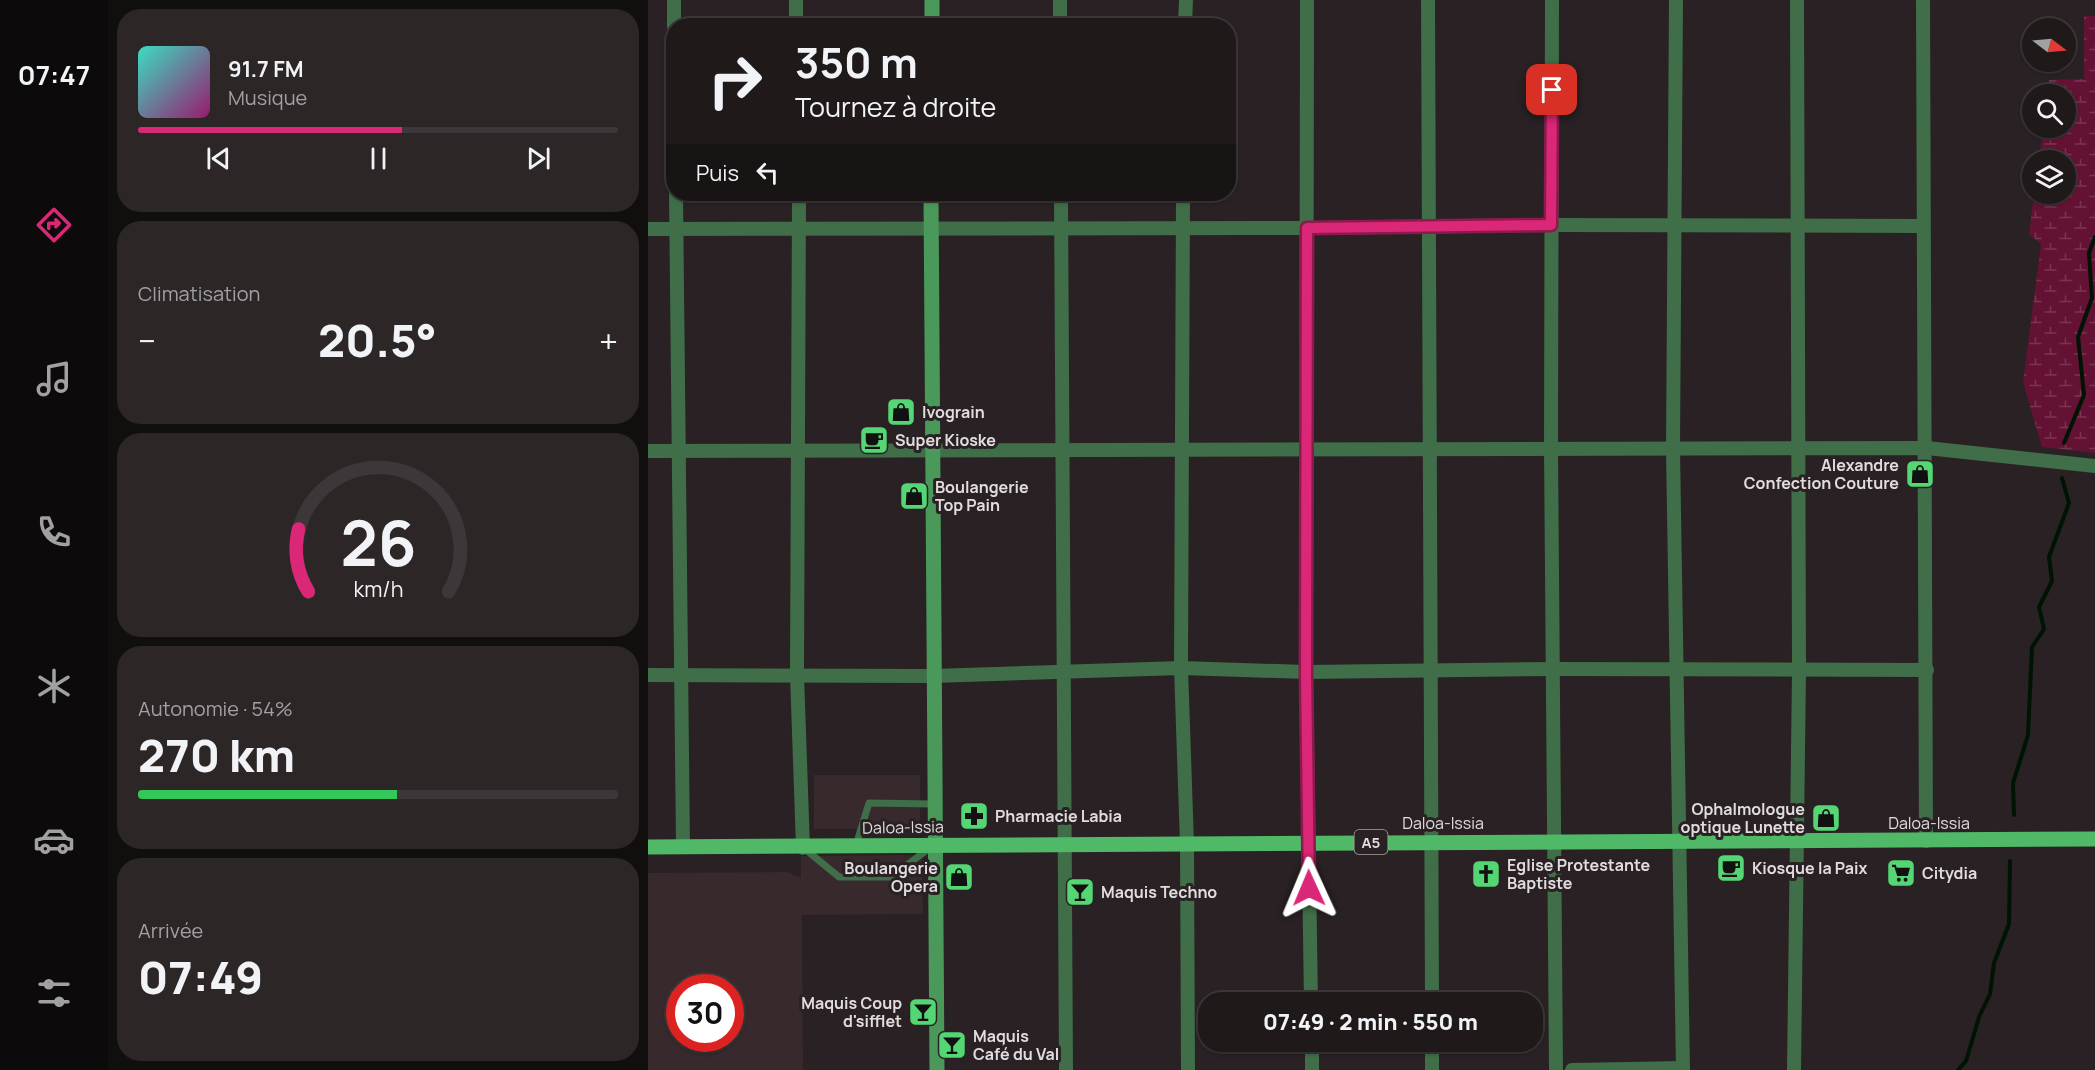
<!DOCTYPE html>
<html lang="fr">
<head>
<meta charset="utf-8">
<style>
	:root { --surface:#1f191a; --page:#2c2627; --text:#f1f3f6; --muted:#a1a0a2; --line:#3c3839; --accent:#db2777 }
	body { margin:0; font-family:Manrope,sans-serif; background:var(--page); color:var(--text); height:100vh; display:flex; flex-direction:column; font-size:22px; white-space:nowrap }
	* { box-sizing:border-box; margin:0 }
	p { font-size:20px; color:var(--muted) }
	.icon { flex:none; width:33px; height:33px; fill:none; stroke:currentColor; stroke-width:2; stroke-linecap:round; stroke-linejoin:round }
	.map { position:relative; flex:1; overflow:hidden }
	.details { display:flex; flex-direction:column; gap:9px; padding:9px; background:#110e0e; width:540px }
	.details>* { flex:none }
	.banner { position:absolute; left:18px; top:18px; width:570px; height:183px; border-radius:24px; box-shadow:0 2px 4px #0004,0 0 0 2px var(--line); background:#1f191a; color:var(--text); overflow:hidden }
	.needle { width:39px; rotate:106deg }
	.tools { position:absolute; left:1374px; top:18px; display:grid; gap:12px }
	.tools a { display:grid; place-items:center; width:54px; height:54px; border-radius:50%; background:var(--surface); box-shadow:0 2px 4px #0004,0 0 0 2px var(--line); font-size:30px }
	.speed { position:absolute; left:18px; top:974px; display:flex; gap:12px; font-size:30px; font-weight:700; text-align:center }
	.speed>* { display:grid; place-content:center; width:78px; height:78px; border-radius:50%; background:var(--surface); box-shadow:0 2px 4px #0004,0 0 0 2px var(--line); line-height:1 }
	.speed .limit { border:9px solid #d22; background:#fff; color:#111 }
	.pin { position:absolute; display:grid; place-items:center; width:51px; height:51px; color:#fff; margin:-26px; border-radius:12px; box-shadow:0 3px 9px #0006 }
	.me { position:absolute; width:66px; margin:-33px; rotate:359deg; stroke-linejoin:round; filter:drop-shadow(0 0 4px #0008) }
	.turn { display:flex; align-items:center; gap:21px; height:126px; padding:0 30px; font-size:27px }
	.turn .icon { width:78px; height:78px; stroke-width:2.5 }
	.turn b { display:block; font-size:42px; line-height:51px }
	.then { display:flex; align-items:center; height:57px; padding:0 30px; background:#0003; gap:12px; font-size:22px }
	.big { font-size:45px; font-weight:800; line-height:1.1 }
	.details .card { flex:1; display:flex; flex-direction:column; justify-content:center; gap:9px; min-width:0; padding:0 21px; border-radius:24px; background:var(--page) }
	.details .dial { align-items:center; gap:0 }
	.dial svg { height:156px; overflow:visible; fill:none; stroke:var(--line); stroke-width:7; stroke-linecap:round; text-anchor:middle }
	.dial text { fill:var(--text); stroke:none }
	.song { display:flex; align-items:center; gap:18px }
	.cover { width:72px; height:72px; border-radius:9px; background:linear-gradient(135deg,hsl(170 70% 55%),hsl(320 70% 35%)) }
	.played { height:6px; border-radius:3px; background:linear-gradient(90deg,var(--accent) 55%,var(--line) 55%) }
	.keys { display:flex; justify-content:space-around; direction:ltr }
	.heat { display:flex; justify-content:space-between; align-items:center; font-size:33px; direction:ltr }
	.charge { height:9px; border-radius:4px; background:linear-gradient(90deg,#34c759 54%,var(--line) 0) }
	.trip { position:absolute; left:550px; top:992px; width:345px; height:60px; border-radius:24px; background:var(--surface); box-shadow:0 2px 4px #0004,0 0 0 2px var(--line); font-weight:800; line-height:60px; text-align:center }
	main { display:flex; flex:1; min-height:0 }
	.menu { display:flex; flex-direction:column; width:108px; justify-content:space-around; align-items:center; background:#0c0a0a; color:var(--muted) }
	.menu .icon { width:42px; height:42px }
	.menu .selected { color:var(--accent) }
	.menu b { font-size:27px; color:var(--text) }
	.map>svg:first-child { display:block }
</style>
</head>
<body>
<main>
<nav class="menu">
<b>07:47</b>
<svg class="icon selected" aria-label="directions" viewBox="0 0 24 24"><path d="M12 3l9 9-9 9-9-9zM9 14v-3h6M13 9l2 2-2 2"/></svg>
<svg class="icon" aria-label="music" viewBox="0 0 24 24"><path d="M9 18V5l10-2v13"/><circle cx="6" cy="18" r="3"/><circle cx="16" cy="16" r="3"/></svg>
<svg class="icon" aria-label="phone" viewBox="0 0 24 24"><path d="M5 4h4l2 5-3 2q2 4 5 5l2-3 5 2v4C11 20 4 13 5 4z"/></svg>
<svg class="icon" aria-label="climate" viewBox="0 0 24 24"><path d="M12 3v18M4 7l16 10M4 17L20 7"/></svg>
<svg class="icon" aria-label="car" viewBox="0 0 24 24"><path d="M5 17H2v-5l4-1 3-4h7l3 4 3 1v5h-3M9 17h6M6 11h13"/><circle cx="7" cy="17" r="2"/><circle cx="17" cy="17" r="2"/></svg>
<svg class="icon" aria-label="filters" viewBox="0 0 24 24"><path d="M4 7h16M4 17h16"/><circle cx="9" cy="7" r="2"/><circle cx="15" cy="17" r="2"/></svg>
</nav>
<section class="details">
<div class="card">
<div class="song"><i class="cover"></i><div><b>91.7 FM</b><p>Musique</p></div></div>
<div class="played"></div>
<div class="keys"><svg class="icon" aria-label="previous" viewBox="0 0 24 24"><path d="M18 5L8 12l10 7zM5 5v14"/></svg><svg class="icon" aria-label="pause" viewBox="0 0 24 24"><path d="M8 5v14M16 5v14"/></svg><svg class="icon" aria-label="next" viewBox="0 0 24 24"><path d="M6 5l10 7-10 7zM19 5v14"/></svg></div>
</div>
<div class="card"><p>Climatisation</p>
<div class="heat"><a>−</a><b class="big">20.5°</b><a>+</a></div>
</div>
<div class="card dial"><svg viewBox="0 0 100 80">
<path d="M14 69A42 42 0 1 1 86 69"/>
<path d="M14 69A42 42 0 0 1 9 37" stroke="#db2777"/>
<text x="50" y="56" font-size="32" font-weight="700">26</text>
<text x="50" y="72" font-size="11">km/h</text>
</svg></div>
<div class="card"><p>Autonomie · 54%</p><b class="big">270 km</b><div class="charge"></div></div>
<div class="card"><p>Arrivée</p><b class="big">07:49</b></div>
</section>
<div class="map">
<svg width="1447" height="1070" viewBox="0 0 1447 1070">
	<defs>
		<pattern id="wetland-marsh" width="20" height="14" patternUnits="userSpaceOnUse" patternTransform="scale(1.5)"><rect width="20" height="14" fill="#641233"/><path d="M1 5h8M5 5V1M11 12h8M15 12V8" fill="none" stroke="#7a3450"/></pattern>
	</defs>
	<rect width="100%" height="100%" fill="#292123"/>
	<g fill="#37292c" fill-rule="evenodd">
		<rect x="166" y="775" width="106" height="54"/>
		<path d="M274,855L275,914L154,915L155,1070H0V873L139,872L153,878V856ZM32,987H82V1038H32Z"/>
	</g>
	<polygon fill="url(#wetland-marsh)" points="1436,16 1447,16 1447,453 1394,447 1375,382 1393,244 1381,234 1386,194 1418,194 1418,160 1391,160 1395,128 1418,128 1418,94 1400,94 1401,80 1436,79"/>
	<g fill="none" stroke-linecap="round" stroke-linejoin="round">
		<g stroke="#001404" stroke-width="4">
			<polyline points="1416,443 1436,395 1430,337 1444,298 1441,253 1447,237"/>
			<polyline points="1366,815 1365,783 1380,735 1384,647 1396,629 1391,607 1404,581 1401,557 1421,503 1414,478"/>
			<polyline points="1310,1070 1318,1061 1331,1017 1342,994 1346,963 1361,924 1362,861"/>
		</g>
		<g stroke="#3f6e48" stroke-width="7">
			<polyline points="208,845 221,803 286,804"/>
			<polyline points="157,849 191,877 243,877 283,847"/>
		</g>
		<g stroke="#3f6e48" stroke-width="14">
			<polyline points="26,0 26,26"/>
			<polyline points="148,0 148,26"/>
			<polyline points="412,0 412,26"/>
			<polyline points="659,0 658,672 663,1002"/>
			<polyline points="780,0 784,1002"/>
			<polyline points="904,0 903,448 908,1070"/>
			<polyline points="1028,0 1025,449 1035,1070"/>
			<polyline points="1275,0 1278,841"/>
			<polyline points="537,26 538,0"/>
			<polyline points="28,194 35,847"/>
			<polyline points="151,194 149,675 155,848"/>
			<polyline points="413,194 418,1070"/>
			<polyline points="535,194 533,668 539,844 540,1070"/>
			<polyline points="0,229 659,228 903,225 1274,226"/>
			<polyline points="0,451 1279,448 1447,466"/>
			<polyline points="0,675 285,676 533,668 658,672 907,669 1279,670"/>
			<polyline points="664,1041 664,1070"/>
			<polyline points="784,1070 784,1041"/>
			<polyline points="924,1070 1035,1068"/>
			<polyline points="1146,1070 1151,672 1149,0"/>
		</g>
		<g stroke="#4a995a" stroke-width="15">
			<polyline points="284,26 284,0"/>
			<polyline points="283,194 289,1070"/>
		</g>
		<polyline stroke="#50b968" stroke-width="15" points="0,847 1447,839"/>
	</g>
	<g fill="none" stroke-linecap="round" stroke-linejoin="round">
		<g stroke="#8e194d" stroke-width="15">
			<polyline id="route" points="661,888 658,672 659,228 903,225 904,90"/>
		</g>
		<use href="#route" stroke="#db2777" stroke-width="10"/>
	</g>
	<defs>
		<g id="shop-square" transform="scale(1.5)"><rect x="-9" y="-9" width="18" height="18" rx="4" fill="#53d673" stroke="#292123"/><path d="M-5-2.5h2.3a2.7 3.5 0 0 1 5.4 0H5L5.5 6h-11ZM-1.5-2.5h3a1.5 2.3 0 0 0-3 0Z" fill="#111"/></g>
		<g id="cafe-square" transform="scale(1.5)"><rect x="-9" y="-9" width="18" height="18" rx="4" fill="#53d673" stroke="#292123"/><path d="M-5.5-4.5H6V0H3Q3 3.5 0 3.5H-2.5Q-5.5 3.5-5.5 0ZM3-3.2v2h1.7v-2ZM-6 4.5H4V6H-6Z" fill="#111"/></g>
		<g id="pharmacy-square" transform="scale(1.5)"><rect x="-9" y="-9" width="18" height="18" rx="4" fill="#53d673" stroke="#292123"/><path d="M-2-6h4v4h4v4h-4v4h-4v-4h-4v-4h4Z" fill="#111"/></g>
		<g id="supermarket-square" transform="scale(1.5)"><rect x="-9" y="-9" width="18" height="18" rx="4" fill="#53d673" stroke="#292123"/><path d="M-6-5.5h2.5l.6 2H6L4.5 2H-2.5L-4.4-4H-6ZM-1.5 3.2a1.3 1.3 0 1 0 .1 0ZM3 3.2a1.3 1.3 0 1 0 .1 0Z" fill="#111"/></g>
		<g id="church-square" transform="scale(1.5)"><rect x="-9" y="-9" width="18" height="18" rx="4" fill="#53d673" stroke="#292123"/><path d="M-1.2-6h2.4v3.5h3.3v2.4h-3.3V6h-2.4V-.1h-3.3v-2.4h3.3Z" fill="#111"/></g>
		<g id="bar-square" transform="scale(1.5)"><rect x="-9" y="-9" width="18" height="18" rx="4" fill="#53d673" stroke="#292123"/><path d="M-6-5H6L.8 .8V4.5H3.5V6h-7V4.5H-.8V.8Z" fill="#111"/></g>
	</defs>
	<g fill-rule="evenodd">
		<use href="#shop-square" x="253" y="412"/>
		<use href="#cafe-square" x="226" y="440"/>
		<use href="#shop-square" x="1272" y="474"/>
		<use href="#shop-square" x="266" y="496"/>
		<use href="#pharmacy-square" x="326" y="816"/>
		<use href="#shop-square" x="1178" y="818"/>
		<use href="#cafe-square" x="1083" y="868"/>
		<use href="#supermarket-square" x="1253" y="873"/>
		<use href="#church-square" x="838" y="874"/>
		<use href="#shop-square" x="311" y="877"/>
		<use href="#bar-square" x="432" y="892"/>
		<use href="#bar-square" x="275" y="1012"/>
		<use href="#bar-square" x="304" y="1045"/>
	</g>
	<g text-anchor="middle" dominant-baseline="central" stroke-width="6" stroke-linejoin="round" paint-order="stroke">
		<rect fill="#292123" stroke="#aaa4a5" stroke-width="1.5" x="706.5" y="830" width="33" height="24" rx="4.5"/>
		<g font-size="15" font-weight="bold" fill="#e1dcdd">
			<text x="723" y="842">A5</text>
		</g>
		<g font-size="16" font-weight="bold" fill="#e1dcdd" stroke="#292123" text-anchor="start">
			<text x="274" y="412">Ivograin</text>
			<text x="247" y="440">Super Kioske</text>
			<text x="1251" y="465" text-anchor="end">Alexandre<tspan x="1251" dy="18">Confection Couture</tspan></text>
			<text x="287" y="487">Boulangerie<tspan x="287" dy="18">Top Pain</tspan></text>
			<text x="1157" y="809" text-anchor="end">Ophalmologue<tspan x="1157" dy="18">optique Lunette</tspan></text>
			<text x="347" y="816">Pharmacie Labia</text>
			<text x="859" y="865">Eglise Protestante<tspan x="859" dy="18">Baptiste</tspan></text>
			<text x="290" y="868" text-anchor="end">Boulangerie<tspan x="290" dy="18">Opera</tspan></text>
			<text x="1104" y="868">Kiosque la Paix</text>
			<text x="1274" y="873">Citydia</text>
			<text x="453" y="892">Maquis Techno</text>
			<text x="254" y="1003" text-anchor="end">Maquis Coup<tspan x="254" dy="18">d'sifflet</tspan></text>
			<text x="325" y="1036">Maquis<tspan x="325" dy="18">Café du Val</tspan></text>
		</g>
		<g font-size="16" fill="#e1dcdd" stroke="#292123">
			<text x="795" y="823">Daloa-Issia</text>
			<text x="1281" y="823">Daloa-Issia</text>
			<text transform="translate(255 827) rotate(-1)">Daloa-Issia</text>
		</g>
	</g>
</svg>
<div class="tools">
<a><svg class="needle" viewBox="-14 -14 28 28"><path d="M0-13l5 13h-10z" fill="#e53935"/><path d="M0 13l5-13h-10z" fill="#a1a0a2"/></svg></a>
<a><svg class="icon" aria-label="search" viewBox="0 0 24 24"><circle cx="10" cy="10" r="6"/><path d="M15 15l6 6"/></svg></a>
<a><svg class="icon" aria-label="layers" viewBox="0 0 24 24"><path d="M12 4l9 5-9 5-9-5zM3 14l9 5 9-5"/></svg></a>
</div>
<div class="speed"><div class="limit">30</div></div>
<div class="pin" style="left:904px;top:90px;background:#d93025"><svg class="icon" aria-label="arrive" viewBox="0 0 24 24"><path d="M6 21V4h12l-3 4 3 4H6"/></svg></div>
<svg class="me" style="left:661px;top:888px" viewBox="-20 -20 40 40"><path d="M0-17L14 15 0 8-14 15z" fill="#db2777" stroke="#fff" stroke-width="4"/></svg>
<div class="trip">07:49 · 2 min · 550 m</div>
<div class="banner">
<div class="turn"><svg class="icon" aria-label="right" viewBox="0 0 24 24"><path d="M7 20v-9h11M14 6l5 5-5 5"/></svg><div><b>350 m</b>Tournez à droite</div></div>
<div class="then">Puis<svg class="icon" aria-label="left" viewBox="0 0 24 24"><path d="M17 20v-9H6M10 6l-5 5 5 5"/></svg></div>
</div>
</div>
</main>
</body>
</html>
